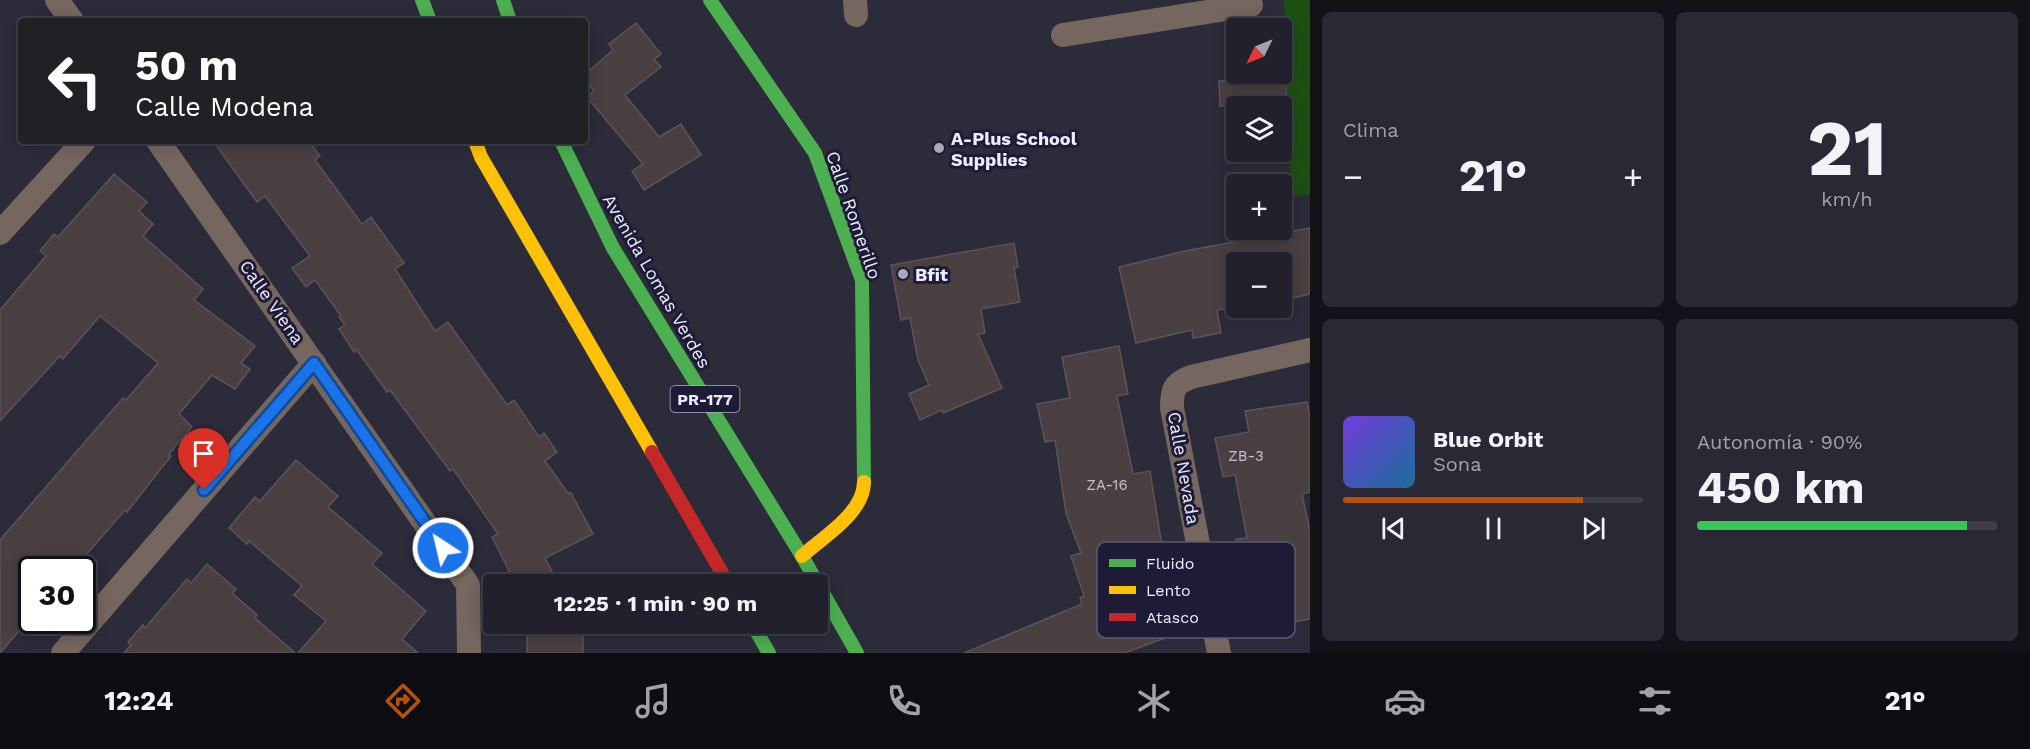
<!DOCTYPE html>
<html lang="es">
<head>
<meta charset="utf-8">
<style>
	:root { --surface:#21202c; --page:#292834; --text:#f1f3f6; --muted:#a2a3a9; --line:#3e3e48; --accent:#b45309 }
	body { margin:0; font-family:"Work Sans",sans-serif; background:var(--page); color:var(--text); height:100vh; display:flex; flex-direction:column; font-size:22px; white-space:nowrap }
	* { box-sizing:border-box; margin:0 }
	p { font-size:20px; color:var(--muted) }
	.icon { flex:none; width:33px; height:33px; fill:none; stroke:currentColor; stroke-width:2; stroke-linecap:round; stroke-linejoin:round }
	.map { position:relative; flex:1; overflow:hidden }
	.panel { display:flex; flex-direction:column; gap:12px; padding:12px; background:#121218; width:720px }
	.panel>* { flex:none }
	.top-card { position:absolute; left:18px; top:18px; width:570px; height:126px; border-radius:6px; box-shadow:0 3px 15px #0003,0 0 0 2px var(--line); background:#202124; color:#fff; overflow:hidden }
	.needle { width:39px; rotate:227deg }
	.fabs { position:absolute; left:1226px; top:18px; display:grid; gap:12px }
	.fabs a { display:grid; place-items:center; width:66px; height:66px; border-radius:6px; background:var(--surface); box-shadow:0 3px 15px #0003,0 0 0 2px var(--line); font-size:30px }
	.speed { position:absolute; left:18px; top:556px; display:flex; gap:12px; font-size:30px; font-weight:700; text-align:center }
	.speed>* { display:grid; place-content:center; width:78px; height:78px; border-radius:50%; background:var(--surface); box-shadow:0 3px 15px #0003,0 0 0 2px var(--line); line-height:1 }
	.speed .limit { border:3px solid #111; border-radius:9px; background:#fff; color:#111 }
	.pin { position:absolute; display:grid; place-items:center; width:51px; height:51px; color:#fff; margin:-62px -26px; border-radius:50% 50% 50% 0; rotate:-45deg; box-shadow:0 0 6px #0007 }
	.pin .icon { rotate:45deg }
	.me { position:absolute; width:66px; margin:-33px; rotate:325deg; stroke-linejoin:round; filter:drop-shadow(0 0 4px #0008) }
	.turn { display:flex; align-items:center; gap:21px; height:126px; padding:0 18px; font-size:27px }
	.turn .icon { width:78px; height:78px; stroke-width:2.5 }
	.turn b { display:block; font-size:42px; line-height:51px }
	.big { font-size:45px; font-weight:700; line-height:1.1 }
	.panel .tile { flex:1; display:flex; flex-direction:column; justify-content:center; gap:9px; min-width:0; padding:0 21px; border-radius:9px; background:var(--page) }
	.panel .dial { align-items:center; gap:0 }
	.dial b { font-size:78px; line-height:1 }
	.song { display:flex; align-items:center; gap:18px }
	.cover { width:72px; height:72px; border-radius:9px; background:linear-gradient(135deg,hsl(260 70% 55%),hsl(200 70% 35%)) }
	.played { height:6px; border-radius:3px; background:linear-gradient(90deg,var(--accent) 80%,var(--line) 80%) }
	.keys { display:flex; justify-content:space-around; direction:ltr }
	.heat { display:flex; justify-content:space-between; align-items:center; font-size:33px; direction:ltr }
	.charge { height:9px; border-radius:4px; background:linear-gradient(90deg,#34c759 90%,var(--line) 0) }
	.panel .tiles { flex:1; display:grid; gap:12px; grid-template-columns:repeat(2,1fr) }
	.trip { position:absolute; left:483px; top:574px; width:345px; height:60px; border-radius:6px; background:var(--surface); box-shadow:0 3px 15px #0003,0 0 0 2px var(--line); font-weight:700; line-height:60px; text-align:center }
	.tabs { display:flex; height:96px; justify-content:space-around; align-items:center; background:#0d0d12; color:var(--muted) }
	.tabs .icon { width:42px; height:42px }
	.tabs .current { color:var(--accent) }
	.tabs b { font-size:27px; color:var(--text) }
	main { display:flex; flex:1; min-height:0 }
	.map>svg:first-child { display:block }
</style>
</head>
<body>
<main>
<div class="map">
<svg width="1310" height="653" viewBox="0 0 1310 653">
	<rect width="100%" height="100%" fill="#2c2b3a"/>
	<polygon fill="#1d4f13" points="1284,0 1310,0 1310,194 1291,197"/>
	<g fill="#4a3f41" stroke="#5b5458" stroke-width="1.5">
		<polygon points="636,23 661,54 654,59 661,67 625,95 659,137 681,124 701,155 644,190 632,171 643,164 587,97 594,91 585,80 585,74 613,50 609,44"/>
		<polygon points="1286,78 1287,106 1220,106 1219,81"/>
		<polygon points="213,141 309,141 320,156 315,160 362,224 371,217 404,263 395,269 435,331 448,322 507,405 514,400 539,437 544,433 557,452 545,461 568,493 571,493 593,534 545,558 552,571 524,585 516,585 492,537 498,534 453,469 450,471 390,390 387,392 356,349 354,352 339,329 345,325 339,317 341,316 315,280 306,287 292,268 310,256 265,196 257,202"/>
		<polygon points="114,174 147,202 139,211 153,224 143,236 203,289 194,300 255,346 241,363 250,369 235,389 212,375 179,414 192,427 169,454 171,456 127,512 125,510 73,570 32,570 32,616 0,653 0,540 123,398 126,400 158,363 100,316 63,359 60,356 0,421 0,310 46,256 40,251 54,234 58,237"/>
		<polygon points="1310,228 1310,294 1281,301 1281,262 1236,262 1236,307 1217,310 1221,333 1193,338 1192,330 1136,343 1119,267 1185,251"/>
		<polygon points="1014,243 1018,267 1014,268 1020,302 981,309 985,333 978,334 1002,388 943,413 942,410 920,420 909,394 929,385 918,360 910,318 901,320 891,265"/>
		<polygon points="1119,346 1128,394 1117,396 1133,474 1150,471 1162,546 1152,548 1171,596 1151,604 1165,638 1124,653 964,653 1082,604 1080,598 1084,596 1071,556 1081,553 1066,513 1055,440 1045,442 1037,404 1070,398 1062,357"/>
		<polygon points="1307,402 1310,418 1310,492 1302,494 1310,532 1310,619 1246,630 1237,581 1243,580 1236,539 1247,538 1235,475 1223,477 1215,438 1249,432 1245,411"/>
		<polygon points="296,460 338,496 328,507 382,553 372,564 426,611 402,639 418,653 298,653 326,621 294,595 302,586 249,541 247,544 229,528 255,497 260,501"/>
		<polygon points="207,564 236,589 232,593 257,615 255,618 295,653 124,653 131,645 128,642 143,625 145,628 187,579 191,583"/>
		<rect x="527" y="624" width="56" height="29"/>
	</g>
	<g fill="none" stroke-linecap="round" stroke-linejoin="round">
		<g stroke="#75665f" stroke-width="24">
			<polyline points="57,0 72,21"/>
			<polyline points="855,0 856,15"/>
			<polyline points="1063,35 1251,5"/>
			<polyline points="158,141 468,585 469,653"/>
			<polyline points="0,233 84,141"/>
			<polyline points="63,653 314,363"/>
			<path d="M1219,653L1172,408C1172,390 1173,384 1191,377L1310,350"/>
		</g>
		<g stroke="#4caf50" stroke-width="14">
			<polyline points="422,0 430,21"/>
			<polyline points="503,0 510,21"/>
			<polyline points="710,0 815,153 862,280 864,482"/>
			<polyline points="561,141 613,248 802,556 857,653"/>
			<polyline points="752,624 769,653"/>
		</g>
		<g stroke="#ffc107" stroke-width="14">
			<polyline points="475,141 481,157 652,452"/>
			<path d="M802,556C823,537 864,513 864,482"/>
		</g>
		<polyline stroke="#c62828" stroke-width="14" points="652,452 729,585"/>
	</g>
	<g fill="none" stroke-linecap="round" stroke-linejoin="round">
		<g stroke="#114b97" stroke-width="15">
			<polyline id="route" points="204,490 314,363 443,548"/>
		</g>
		<use href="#route" stroke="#1a73e8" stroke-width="10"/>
	</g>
	<g fill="#a9a8ba" stroke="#1d1b36" stroke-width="2">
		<circle cx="939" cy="148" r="6"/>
		<circle cx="903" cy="274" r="6"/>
	</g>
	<g text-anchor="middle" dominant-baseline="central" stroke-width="6" stroke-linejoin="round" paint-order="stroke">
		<g font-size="15" fill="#c4c1d0">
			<text x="1246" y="456">ZB-3</text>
			<text x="1107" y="485">ZA-16</text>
		</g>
		<rect fill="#1d1b36" stroke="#aeadc3" stroke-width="1.5" x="670.5" y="386" width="69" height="26" rx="4.5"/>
		<g font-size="16" font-weight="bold" fill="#ececff">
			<text x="705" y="399">PR-177</text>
		</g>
		<g font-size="18" font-weight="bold" fill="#ececff" stroke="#1d1b36" text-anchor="start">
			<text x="951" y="138">A-Plus School<tspan x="951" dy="21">Supplies</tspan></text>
			<text x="915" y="274">Bfit</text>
		</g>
		<g font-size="18" fill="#ececff" stroke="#1d1b36">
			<text transform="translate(854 215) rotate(71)">Calle Romerillo</text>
			<text transform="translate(657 281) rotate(60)">Avenida Lomas Verdes</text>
			<text transform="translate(272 302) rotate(55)">Calle Viena</text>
			<text transform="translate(1184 468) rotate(80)">Calle Nevada</text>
		</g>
	</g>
	<rect x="1097" y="542" width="198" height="96" rx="9" fill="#1d1b36" stroke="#5b5a72" stroke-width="1.5"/>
	<rect x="1109" y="559" width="27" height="8" fill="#4caf50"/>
	<rect x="1109" y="586" width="27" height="8" fill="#ffc107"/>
	<rect x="1109" y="613" width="27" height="8" fill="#c62828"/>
	<g font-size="16" fill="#ececff">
		<text x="1146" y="569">Fluido</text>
		<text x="1146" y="596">Lento</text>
		<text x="1146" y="623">Atasco</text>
	</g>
</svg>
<div class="fabs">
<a><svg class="needle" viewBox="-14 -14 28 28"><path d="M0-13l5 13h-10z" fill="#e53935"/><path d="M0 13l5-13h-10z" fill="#a2a3a9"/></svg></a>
<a><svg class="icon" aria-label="layers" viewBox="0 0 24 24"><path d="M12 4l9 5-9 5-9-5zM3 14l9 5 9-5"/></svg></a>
<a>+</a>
<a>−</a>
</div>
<div class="speed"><div class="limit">30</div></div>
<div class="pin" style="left:204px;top:490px;background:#d93025"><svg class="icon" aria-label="arrive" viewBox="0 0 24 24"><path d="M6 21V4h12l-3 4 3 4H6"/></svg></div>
<svg class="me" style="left:443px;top:548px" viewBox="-20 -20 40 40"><circle r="17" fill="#1a73e8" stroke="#fff" stroke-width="3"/><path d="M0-11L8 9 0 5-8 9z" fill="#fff"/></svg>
<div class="trip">12:25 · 1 min · 90 m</div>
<div class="top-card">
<div class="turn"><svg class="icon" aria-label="left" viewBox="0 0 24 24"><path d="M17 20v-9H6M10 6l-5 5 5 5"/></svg><div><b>50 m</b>Calle Modena</div></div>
</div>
</div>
<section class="panel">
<div class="tiles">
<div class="tile"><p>Clima</p>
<div class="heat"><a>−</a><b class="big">21°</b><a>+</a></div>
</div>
<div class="tile dial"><b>21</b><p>km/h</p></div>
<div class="tile">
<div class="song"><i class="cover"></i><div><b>Blue Orbit</b><p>Sona</p></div></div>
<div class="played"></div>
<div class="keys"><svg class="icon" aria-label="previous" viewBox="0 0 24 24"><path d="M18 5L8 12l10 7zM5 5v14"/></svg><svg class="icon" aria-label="pause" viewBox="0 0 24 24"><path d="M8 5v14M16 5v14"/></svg><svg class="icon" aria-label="next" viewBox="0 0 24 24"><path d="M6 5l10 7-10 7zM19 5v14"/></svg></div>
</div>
<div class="tile"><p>Autonomía · 90%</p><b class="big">450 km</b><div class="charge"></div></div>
</div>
</section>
</main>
<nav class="tabs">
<b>12:24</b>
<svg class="icon current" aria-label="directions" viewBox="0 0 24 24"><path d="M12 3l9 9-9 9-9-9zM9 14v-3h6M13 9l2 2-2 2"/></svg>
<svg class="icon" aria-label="music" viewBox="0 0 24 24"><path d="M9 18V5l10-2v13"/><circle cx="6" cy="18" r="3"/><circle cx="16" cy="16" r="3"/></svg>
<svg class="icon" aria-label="phone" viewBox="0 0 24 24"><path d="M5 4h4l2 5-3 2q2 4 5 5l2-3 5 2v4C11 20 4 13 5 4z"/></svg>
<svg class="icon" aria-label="climate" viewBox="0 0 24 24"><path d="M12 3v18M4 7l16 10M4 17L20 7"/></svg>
<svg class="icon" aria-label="car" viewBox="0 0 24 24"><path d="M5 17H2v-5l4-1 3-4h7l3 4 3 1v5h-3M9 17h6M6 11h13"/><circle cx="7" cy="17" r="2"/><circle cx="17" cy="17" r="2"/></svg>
<svg class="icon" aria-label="filters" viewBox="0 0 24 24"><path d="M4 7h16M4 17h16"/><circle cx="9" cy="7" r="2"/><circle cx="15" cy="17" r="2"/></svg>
<b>21°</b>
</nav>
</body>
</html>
